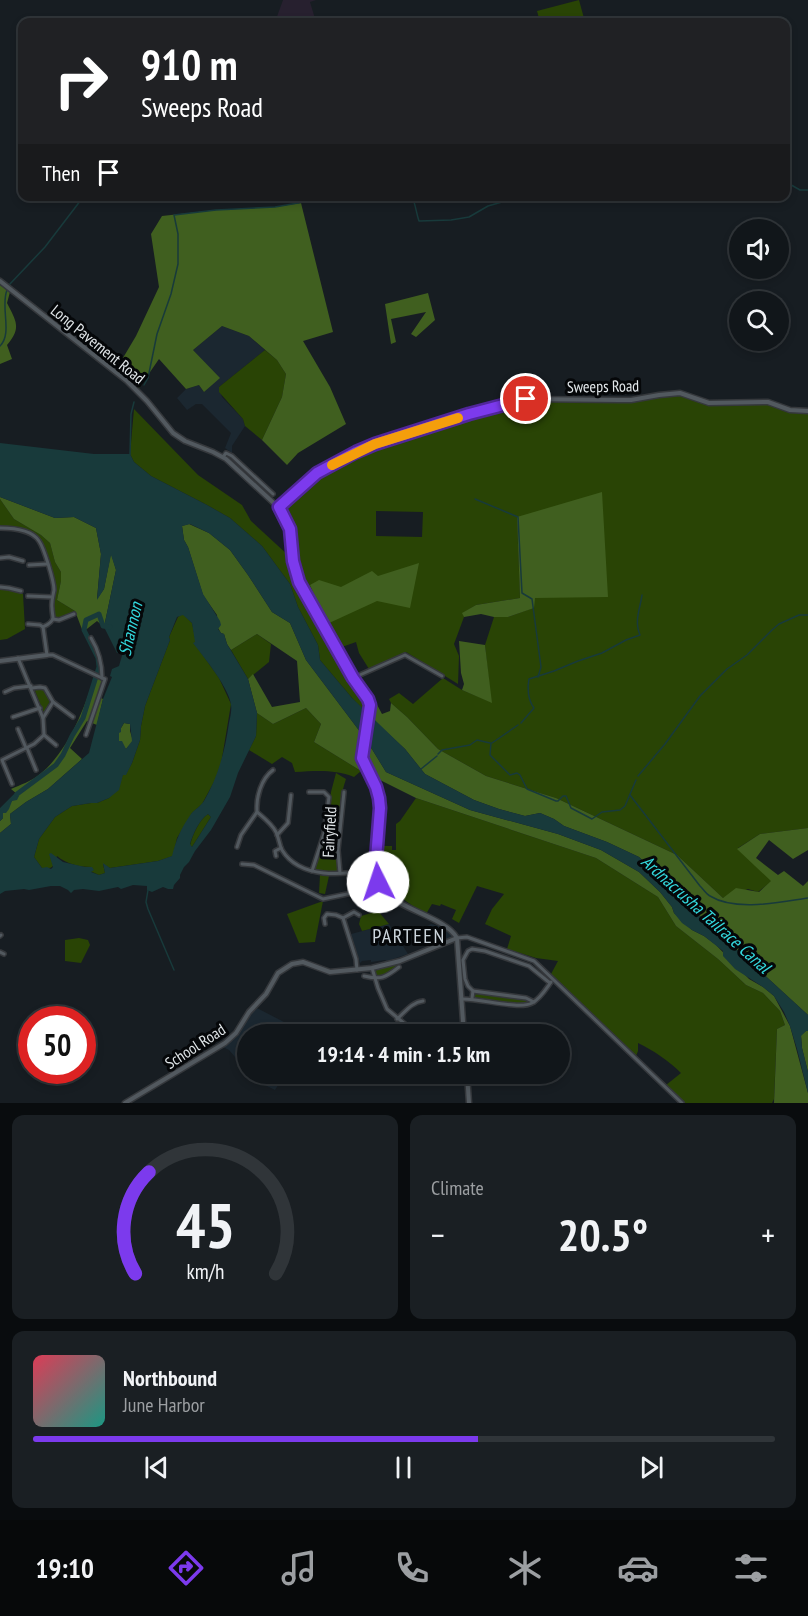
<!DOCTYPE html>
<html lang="en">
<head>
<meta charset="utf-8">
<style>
	:root { --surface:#11161a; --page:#1a1f23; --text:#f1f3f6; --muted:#9c9fa2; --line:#303539; --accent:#7c3aed }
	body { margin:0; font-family:"PT Sans Narrow",sans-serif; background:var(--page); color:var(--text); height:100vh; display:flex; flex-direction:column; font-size:22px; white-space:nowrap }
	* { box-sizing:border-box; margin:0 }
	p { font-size:20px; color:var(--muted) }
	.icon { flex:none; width:33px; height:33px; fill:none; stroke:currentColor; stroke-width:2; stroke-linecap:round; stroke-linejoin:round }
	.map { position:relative; height:1103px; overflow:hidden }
	.sheet { display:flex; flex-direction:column; gap:12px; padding:12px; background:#090c0e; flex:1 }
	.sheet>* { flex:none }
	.top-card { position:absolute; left:18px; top:18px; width:772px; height:183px; border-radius:12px; box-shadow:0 3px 9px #0003,0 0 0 2px var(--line); background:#202124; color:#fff; overflow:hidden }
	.buttons { position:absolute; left:729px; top:219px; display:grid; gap:12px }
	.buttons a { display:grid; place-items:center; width:60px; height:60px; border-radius:50%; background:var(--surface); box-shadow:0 3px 9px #0003,0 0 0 2px var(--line); font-size:30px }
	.speed { position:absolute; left:18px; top:1006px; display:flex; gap:12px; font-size:30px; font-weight:700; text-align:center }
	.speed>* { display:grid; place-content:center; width:78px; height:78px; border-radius:50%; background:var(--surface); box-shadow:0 3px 9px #0003,0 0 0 2px var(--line); line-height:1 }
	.speed .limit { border:9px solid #d22; background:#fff; color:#111 }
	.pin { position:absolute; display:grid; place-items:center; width:51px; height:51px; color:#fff; margin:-26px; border:3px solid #fff; border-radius:50%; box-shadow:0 2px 6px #0007 }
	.me { position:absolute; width:66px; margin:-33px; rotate:356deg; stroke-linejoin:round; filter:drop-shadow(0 0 4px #0008) }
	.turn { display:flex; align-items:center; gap:21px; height:126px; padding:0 24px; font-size:27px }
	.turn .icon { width:78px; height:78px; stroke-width:2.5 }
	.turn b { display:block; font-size:42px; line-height:51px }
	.then { display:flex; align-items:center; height:57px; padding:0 24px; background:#0003; gap:12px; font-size:22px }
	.big { font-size:45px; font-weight:700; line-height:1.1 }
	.sheet .card { flex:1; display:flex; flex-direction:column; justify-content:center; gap:9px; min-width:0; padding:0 21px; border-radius:12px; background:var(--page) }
	.sheet .dial { align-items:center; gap:0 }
	.dial svg { height:156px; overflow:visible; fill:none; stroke:var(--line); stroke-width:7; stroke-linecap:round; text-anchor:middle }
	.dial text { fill:var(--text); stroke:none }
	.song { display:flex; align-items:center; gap:18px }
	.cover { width:72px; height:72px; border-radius:9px; background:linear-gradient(135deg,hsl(350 70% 55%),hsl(170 70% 35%)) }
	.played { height:6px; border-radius:3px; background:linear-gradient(90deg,var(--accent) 60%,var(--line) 60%) }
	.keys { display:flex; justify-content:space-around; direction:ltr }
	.heat { display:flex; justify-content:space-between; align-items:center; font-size:33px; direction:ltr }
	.sheet .tiles { flex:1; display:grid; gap:12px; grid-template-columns:1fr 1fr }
	.card:last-child { grid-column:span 2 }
	.trip { position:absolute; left:237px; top:1024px; width:333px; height:60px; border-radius:30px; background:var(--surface); box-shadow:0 3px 9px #0003,0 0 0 2px var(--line); font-weight:700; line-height:60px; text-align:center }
	.tabs { display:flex; height:96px; justify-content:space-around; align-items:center; background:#07090a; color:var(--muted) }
	.tabs .icon { width:42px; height:42px }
	.tabs .on { color:var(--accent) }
	.tabs b { font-size:27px; color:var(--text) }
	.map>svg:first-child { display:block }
</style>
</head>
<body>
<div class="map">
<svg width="808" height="1103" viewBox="0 0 808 1103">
	<rect width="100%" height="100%" fill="#171d22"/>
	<g fill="#1b2730">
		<polygon points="222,326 249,336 265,350 219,387 222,397 243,419 245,426 232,446 232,453 225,448 231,433 202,404 196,404 187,410 177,398 186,389 199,385 204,392 219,378 193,350"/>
		<polygon points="389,924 408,954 387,961 385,960 371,962 371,960 362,961 360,963 351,934"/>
		<polygon points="431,924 443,927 455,936 453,939 438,945 425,927"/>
		<polygon points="255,1007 309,1035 248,1035 247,1071 229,1050 223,1047 237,1036"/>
		<polygon points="250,1074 285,1074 275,1090 255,1080"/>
	</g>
	<polygon fill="#27202f" points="283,0 316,0 310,2 316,22 275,22"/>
	<g fill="#294405" fill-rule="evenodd">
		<polygon points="579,0 585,22 540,22 537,11"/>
		<polygon points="265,350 277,360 286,374 282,397 262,440 245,426 243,419 219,392 219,387"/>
		<path d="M679,395L715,406L762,403L790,411L808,413V828L760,834L738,848L772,881L758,892L748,889L723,898L677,855L556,798L486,776L438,749L407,717L391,703L389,699L399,693L413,704L443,678L462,690L491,702L485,645L494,617H508L533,608L517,517L520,598L476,605L463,613L464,617L454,644L459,656L458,684L406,652L369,669L359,653L356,642L339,648L301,578L297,558L295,528L284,507L307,484L360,452L419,431L480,413L528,401H614ZM376,511L423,512L422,537L376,536Z"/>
		<polygon points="134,409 198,475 242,505 251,521 289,556 293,576 300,592 352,685 368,706 368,715 352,698 320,660 318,645 298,607 290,584 262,546 230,518 207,505 151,476 134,462 130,454"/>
		<path d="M0,499L14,519L41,535L50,543L55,562L61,572V581L57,600L75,611L61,617H55C51,606 55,595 55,584C54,577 44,543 40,539C33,530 11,526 0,527Z"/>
		<polygon points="0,588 11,590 23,594 25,629 7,639 0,640"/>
		<path d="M183,614L192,623L197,647L219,678L231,704L221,764L215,780L202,804L192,813L177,838L173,856L158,861L110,868L103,864L105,873L99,875L90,871L92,867C80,867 66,864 57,856C53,867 54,869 42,868L34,857L39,839L55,817L72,806L91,803H97L109,798L123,775L126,774L132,763L140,740L141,726L145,706L170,640L169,637L178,617Z"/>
		<polygon points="257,634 271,644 269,662 248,679 231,650"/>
		<polygon points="38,688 44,690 50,701 44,713 35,691"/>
		<path d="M306,708L321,724L314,742L361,771L354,777C334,769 316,771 295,772L292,763L282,757L272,764L249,750L256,736L257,713L273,724Z"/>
		<path d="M336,773L346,779C336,808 338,841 337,872L320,871L315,869V865L326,835L331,792Z"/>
		<path d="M416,798L596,858L658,897L676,926L718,959L746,985L763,993L780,1011L785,1025L777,1029L774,1099L772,1103H685L666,1085L681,1073C668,1060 654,1051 638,1043V1051L636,1056L551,974L558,961L536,958L507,949L511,936L485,924L492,909L504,894L477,886L459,923L452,919L456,910L441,904L440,906L432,904L426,914C397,897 380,883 379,846H392V850H396V824L400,821Z"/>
		<path d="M208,814L211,817L192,847L190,845C193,834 199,820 208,814Z"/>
		<polygon points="320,875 329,876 325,894 319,893"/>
		<polygon points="323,901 315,942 299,943 287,914"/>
		<polygon points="378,911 389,924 362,931 359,924 361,916"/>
		<polygon points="79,938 88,940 90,945 81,963 65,961 65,940"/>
		<path d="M402,962C396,968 387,977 376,975V971L377,969Z"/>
		<polygon points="476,994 525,1000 528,1001 524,1003 518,1004 474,997"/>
		<polygon points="503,1022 524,1024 523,1033 502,1030"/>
	</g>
	<g fill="#405f1f">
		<polygon points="301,203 333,332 303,341 330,387 346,424 298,453 287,465 262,440 282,397 286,374 277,360 249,336 222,326 193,350 220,378 204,392 199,385 186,389 159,359 139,388 117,368 136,336 159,287 151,234 162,216 216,210 275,207"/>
		<path d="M0,285L10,292L7,303C16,321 22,328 7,345L12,359L0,364Z"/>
		<polygon points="428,293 435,320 416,337 411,334 426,312 391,319 396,342 391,344 385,304"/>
		<polygon points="602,492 608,597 535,598 534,608 508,617 494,617 481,614 464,617 462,613 476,605 520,598 517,517"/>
		<polygon points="0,497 55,518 74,517 96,528 101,554 97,599 104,589 111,553 116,570 104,627 97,621 83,632 75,611 57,600 61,581 61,572 55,562 50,543 41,535 14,519 0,499"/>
		<polygon points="189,524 209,533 230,550 248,575 272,612 290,623 306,660 367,741 386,772 470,810 558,834 601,850 639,872 660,892 672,907 674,913 692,930 704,936 716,945 749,979 763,987 774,996 790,1026 808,1093 808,1103 774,1103 777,1029 785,1025 780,1011 763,993 746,985 718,959 676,926 658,897 596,858 416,798 374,777 366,768 361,771 314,742 321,724 306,708 273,724 257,713 248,679 253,674 272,707 300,702 297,661 257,634 231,650 227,644 224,634 221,633 218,628 217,615 203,595 188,547 184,540 182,526"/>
		<polygon points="419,563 410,608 377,601 327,624 310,585 319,580 341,587 372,571 378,576"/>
		<polygon points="459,641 485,645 492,703 462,690 464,684 461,673"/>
		<path d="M95,673L101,676L102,683L97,696L103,699L97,725L87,721L70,748L82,759L48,789L26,802L10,814L11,824L0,833V821L3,818V813L17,794L11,789C20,785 32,781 40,774C68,752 86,706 95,673Z"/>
		<polygon points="374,699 382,714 390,711 391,703 407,717 438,749 486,776 556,798 677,855 723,898 736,888 759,892 771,881 737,849 760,834 808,828 808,850 793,859 769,840 756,858 778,875 784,871 803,886 808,881 808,1015 688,905 639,857 607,842 564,826 554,819 540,813 525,816 499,809 474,800 425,774 405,749 370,717 373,706 371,700"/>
		<polygon points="124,723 130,724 130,731 133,741 126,749 118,741 119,732 121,732 121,728"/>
		<polygon points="806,1031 808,1031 808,1072 802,1048 801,1035"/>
	</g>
	<g fill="#183a3b" fill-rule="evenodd">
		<path d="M0,443L94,454H130L134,462L151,476L207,505L230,518L262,546L290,584L298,607L318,645L320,660L352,698L405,749L425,774L474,800L499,809L525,816L540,813L554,819L564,826L607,842L639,857L688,905L808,1015V1031H806L801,1036L802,1048L808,1072V1093L797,1049L790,1026L784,1012L774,996L763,987L735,969L723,956V951L704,936L692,930L682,923L674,913L672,907L660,892L639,872L601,850L558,834L470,810L386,772L367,741L306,660L290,623L272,612L248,575L230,550L209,533L190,524L182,526L184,540L188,547L203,594L220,621L221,625L218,629L221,633L224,634L227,644L248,679L257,713L256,736L238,773L230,797L211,830L195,851L189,862L184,867L180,875V878L174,885L173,889H168L163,887L152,892L147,890V886L133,885L121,889L118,887L99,891L83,889L74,890L71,893L68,890L60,886H51L29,890L24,889L5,891L0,894V833L11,824L10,814L26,802L48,789L89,753L103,699L112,677L110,676L112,669L119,666L123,652L117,653L104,627L116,570L111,555L104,589L97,600L101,554L96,528L74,517L55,518L0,497ZM183,615L192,623L195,642L193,643C203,656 230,689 231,705C232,711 230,718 229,723C225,751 218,777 204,801C200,807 195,809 191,814C181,828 176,840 172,856L158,861L110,868L103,863L105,873L99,875L91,872L94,870L92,867H85L63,862L51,853L49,854L53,867L51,869L47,867L42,868L34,857L39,839L55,817L72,806L91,803H97L109,798L119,790L123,775H126L132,763L140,740L141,726L145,706L170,640L169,637L177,617ZM124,723L130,724L132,741L126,749L122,741H119V733L121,732V728ZM208,814L211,817L192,847L190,844C193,834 199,820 208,814Z"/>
		<polygon points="15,793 19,796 17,800 12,801 9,809 6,813 3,813 3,818 0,821 0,808"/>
	</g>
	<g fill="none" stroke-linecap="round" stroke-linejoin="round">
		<g stroke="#183a3b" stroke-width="1.5">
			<polyline points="786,182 800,190 808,190"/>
			<path d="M392,196L398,199L412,197C416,205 416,213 419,221L451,220L469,217L488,206L502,202L504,196"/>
			<polyline points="9,285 45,247 84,196"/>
			<path d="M0,346C13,333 0,307 7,290"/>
			<polyline points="144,385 148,378 157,334 171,294 178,264 178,234 174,215 216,210 275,207 338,196"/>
			<polyline points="130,455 131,414 134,402"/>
			<polyline points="475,499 518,517 522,593 532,599 541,667 538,677"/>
			<path d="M521,723L534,708C528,700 527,688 529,679L554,671L578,661L602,653L626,640L640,635C634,621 640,609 642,595"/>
			<polyline points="491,743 490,755 510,775 517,773 520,775 527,789 556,801 558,801 563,796 566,796 571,808 592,819 602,812 620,810 625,806 636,780"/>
			<polyline points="492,743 518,725"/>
			<polyline points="438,754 442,750 470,745 477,740 490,743"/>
			<polyline points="421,769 437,756"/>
			<polyline points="638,776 665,744 700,696 727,669 747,655 772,630 779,624 799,615 808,615"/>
			<path d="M630,795L700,886C703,889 706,894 710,896C736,912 780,902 808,898"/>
			<polyline points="148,890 146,902 148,909 174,970"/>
		</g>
		<polyline stroke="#183a3b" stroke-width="5" points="17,794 56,765 63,755 72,736 83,718 99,667 98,658 84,630 86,620 99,614 103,626 110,627"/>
		<g stroke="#35383c" stroke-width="6">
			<g id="street">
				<polyline points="223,457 226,453 232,456 273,494"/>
				<path d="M0,528C12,528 32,530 39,541C44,548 54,581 54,590C53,596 51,602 52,608C52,612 53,615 53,618C52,623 47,625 43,627L47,655H53L102,678"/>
				<polyline points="0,558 9,557 23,561"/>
				<polyline points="29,565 47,564"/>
				<polyline points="0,587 9,588 21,591"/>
				<polyline points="28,596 52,597"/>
				<polyline points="53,619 59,620 74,614"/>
				<polyline points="28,624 40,625 43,627"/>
				<polyline points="353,678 405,655 442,676"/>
				<polyline points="32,688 40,687 45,688 53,702 43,718"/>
				<polyline points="5,692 14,688 31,686"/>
				<polyline points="53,702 73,717"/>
				<polyline points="13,717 40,708"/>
				<polyline points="18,729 26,748"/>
				<polyline points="44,735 56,745"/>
				<path d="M86,735L105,679L102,678C102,663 99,651 91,638"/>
				<polyline points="27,748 36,770"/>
				<path d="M273,770C261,779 256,797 257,812C264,818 272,824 276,832C279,838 279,844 282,850C301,881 346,874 376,870"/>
				<polyline points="12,784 2,760 34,744 44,735 43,718 18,658"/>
				<polyline points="309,792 324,792 329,797 324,834 312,871"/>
				<polyline points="277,835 288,823 291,795"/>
				<polyline points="237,847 241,835 257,812"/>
				<polyline points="276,856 275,851 281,848"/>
				<polyline points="242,864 254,865 323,899 381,887"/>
				<polyline points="340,873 338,850 344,792"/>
				<polyline points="343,918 354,912 359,915"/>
				<polyline points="325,924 324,918 327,914 336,915 343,918 356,959 357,970"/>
				<polyline points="0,936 1,935"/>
				<polyline points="457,938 467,937 534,961 682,1103"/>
				<polyline points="0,952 4,954"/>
				<polyline points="372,968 378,988 387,1009 418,1035"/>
				<path d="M364,976C381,980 385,978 399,967"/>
				<polyline points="473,991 526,998 534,1002"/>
				<polyline points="472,998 473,991 468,986 465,979 463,960 468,951 472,949 485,951 529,966 550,983"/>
				<path d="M461,999C479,998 519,1010 532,1003C540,999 546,989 551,982"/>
				<path d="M397,1019C405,1012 412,1002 423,1001"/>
			</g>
		</g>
		<g stroke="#35383c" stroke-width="7">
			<g id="secondary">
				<path d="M0,281L127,381L147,401L173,433L185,441L213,452L226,459L278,507L289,529L293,561L299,582L353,678L368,699L370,705C369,722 363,739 362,755C362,765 369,772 373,780C377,788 380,798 380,807C380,827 368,877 384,892C402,910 446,918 457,938L464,1035"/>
				<polyline points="278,507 317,473 356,452 375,444 469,414 526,399 619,400 631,400 659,395 680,393 709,403 768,402 790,410 808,411"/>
				<polyline points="0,661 47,655"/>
				<polyline points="467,1074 469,1103"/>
				<polyline points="125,1103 225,1043 236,1033 249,1012 266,994 278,973 292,964 303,962 330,972 372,968 400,961 457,938"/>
			</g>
		</g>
		<use href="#street" stroke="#52595f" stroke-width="3"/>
		<use href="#secondary" stroke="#52595f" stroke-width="4"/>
	</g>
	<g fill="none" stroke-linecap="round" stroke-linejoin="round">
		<g stroke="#51269a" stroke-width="15">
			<polyline id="route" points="378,882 376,859 380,808 379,798 376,787 362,758 370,705 368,699 353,678 299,582 293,561 290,529 279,507 317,473 356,452 375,444 469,414 526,399"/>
		</g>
		<use href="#route" stroke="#7c3aed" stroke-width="10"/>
		<polyline stroke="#f59e0b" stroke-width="10" points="332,465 375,444 458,418"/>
	</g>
	<g text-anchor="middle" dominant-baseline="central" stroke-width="6" stroke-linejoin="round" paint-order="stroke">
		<g font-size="16" fill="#e2e7ea" stroke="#050709">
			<text transform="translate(98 344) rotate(39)">Long Pavement Road</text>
			<text transform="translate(603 386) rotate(-1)">Sweeps Road</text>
			<text transform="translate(329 832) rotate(-87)">Fairyfield</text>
			<text transform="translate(195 1046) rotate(-33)">School Road</text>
		</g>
		<g font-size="18" font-style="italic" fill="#33d8dd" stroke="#050709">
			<text transform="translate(130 629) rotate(-77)">Shannon</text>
			<text transform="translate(706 914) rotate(42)">Ardnacrusha Tailrace Canal</text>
		</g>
		<g font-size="20" letter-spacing="1.5" fill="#ccd5dc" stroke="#050709">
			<text x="409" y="936">PARTEEN</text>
		</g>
	</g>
</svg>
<div class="buttons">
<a><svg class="icon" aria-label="sound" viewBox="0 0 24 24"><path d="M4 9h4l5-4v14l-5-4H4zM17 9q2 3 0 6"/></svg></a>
<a><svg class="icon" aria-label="search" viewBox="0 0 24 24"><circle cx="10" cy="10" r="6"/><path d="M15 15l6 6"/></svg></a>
</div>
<div class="speed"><div class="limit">50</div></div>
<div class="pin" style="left:526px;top:399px;background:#d93025"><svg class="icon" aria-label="arrive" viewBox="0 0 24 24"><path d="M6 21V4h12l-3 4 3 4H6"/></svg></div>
<svg class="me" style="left:378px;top:882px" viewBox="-20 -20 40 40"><circle r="19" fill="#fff"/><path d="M0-13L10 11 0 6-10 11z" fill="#7c3aed"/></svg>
<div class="trip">19:14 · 4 min · 1.5 km</div>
<div class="top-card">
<div class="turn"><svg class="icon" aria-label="right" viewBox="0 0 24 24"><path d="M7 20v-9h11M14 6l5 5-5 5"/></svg><div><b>910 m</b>Sweeps Road</div></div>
<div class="then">Then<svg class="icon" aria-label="arrive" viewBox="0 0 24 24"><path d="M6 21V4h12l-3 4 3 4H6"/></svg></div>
</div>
</div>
<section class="sheet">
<div class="tiles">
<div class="card dial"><svg viewBox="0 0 100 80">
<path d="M14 69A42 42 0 1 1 86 69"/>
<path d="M14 69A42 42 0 0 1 21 17" stroke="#7c3aed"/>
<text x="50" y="56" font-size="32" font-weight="700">45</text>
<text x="50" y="72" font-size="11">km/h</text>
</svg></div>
<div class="card"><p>Climate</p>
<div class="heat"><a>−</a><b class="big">20.5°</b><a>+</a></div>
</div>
<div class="card">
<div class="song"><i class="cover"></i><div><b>Northbound</b><p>June Harbor</p></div></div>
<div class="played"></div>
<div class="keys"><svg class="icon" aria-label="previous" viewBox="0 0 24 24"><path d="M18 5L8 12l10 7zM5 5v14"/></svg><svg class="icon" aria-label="pause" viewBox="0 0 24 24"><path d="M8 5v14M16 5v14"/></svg><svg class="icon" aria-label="next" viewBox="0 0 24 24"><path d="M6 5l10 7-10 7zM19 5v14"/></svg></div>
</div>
</div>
</section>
<nav class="tabs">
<b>19:10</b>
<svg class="icon on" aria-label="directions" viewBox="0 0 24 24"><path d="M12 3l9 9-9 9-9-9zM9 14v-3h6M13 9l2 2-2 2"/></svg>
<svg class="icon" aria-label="music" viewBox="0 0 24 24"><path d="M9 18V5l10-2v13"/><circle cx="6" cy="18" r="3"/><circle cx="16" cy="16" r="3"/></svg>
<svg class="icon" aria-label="phone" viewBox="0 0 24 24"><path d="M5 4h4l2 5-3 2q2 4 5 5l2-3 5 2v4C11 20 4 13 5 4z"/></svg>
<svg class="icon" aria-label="climate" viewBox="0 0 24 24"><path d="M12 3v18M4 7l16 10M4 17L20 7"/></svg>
<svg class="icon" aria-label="car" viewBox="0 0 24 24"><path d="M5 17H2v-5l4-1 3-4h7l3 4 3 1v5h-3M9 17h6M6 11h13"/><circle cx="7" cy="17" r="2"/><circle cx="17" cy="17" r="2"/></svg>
<svg class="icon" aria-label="filters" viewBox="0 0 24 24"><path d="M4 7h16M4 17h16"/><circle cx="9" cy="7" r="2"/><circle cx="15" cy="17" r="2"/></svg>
</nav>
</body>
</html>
